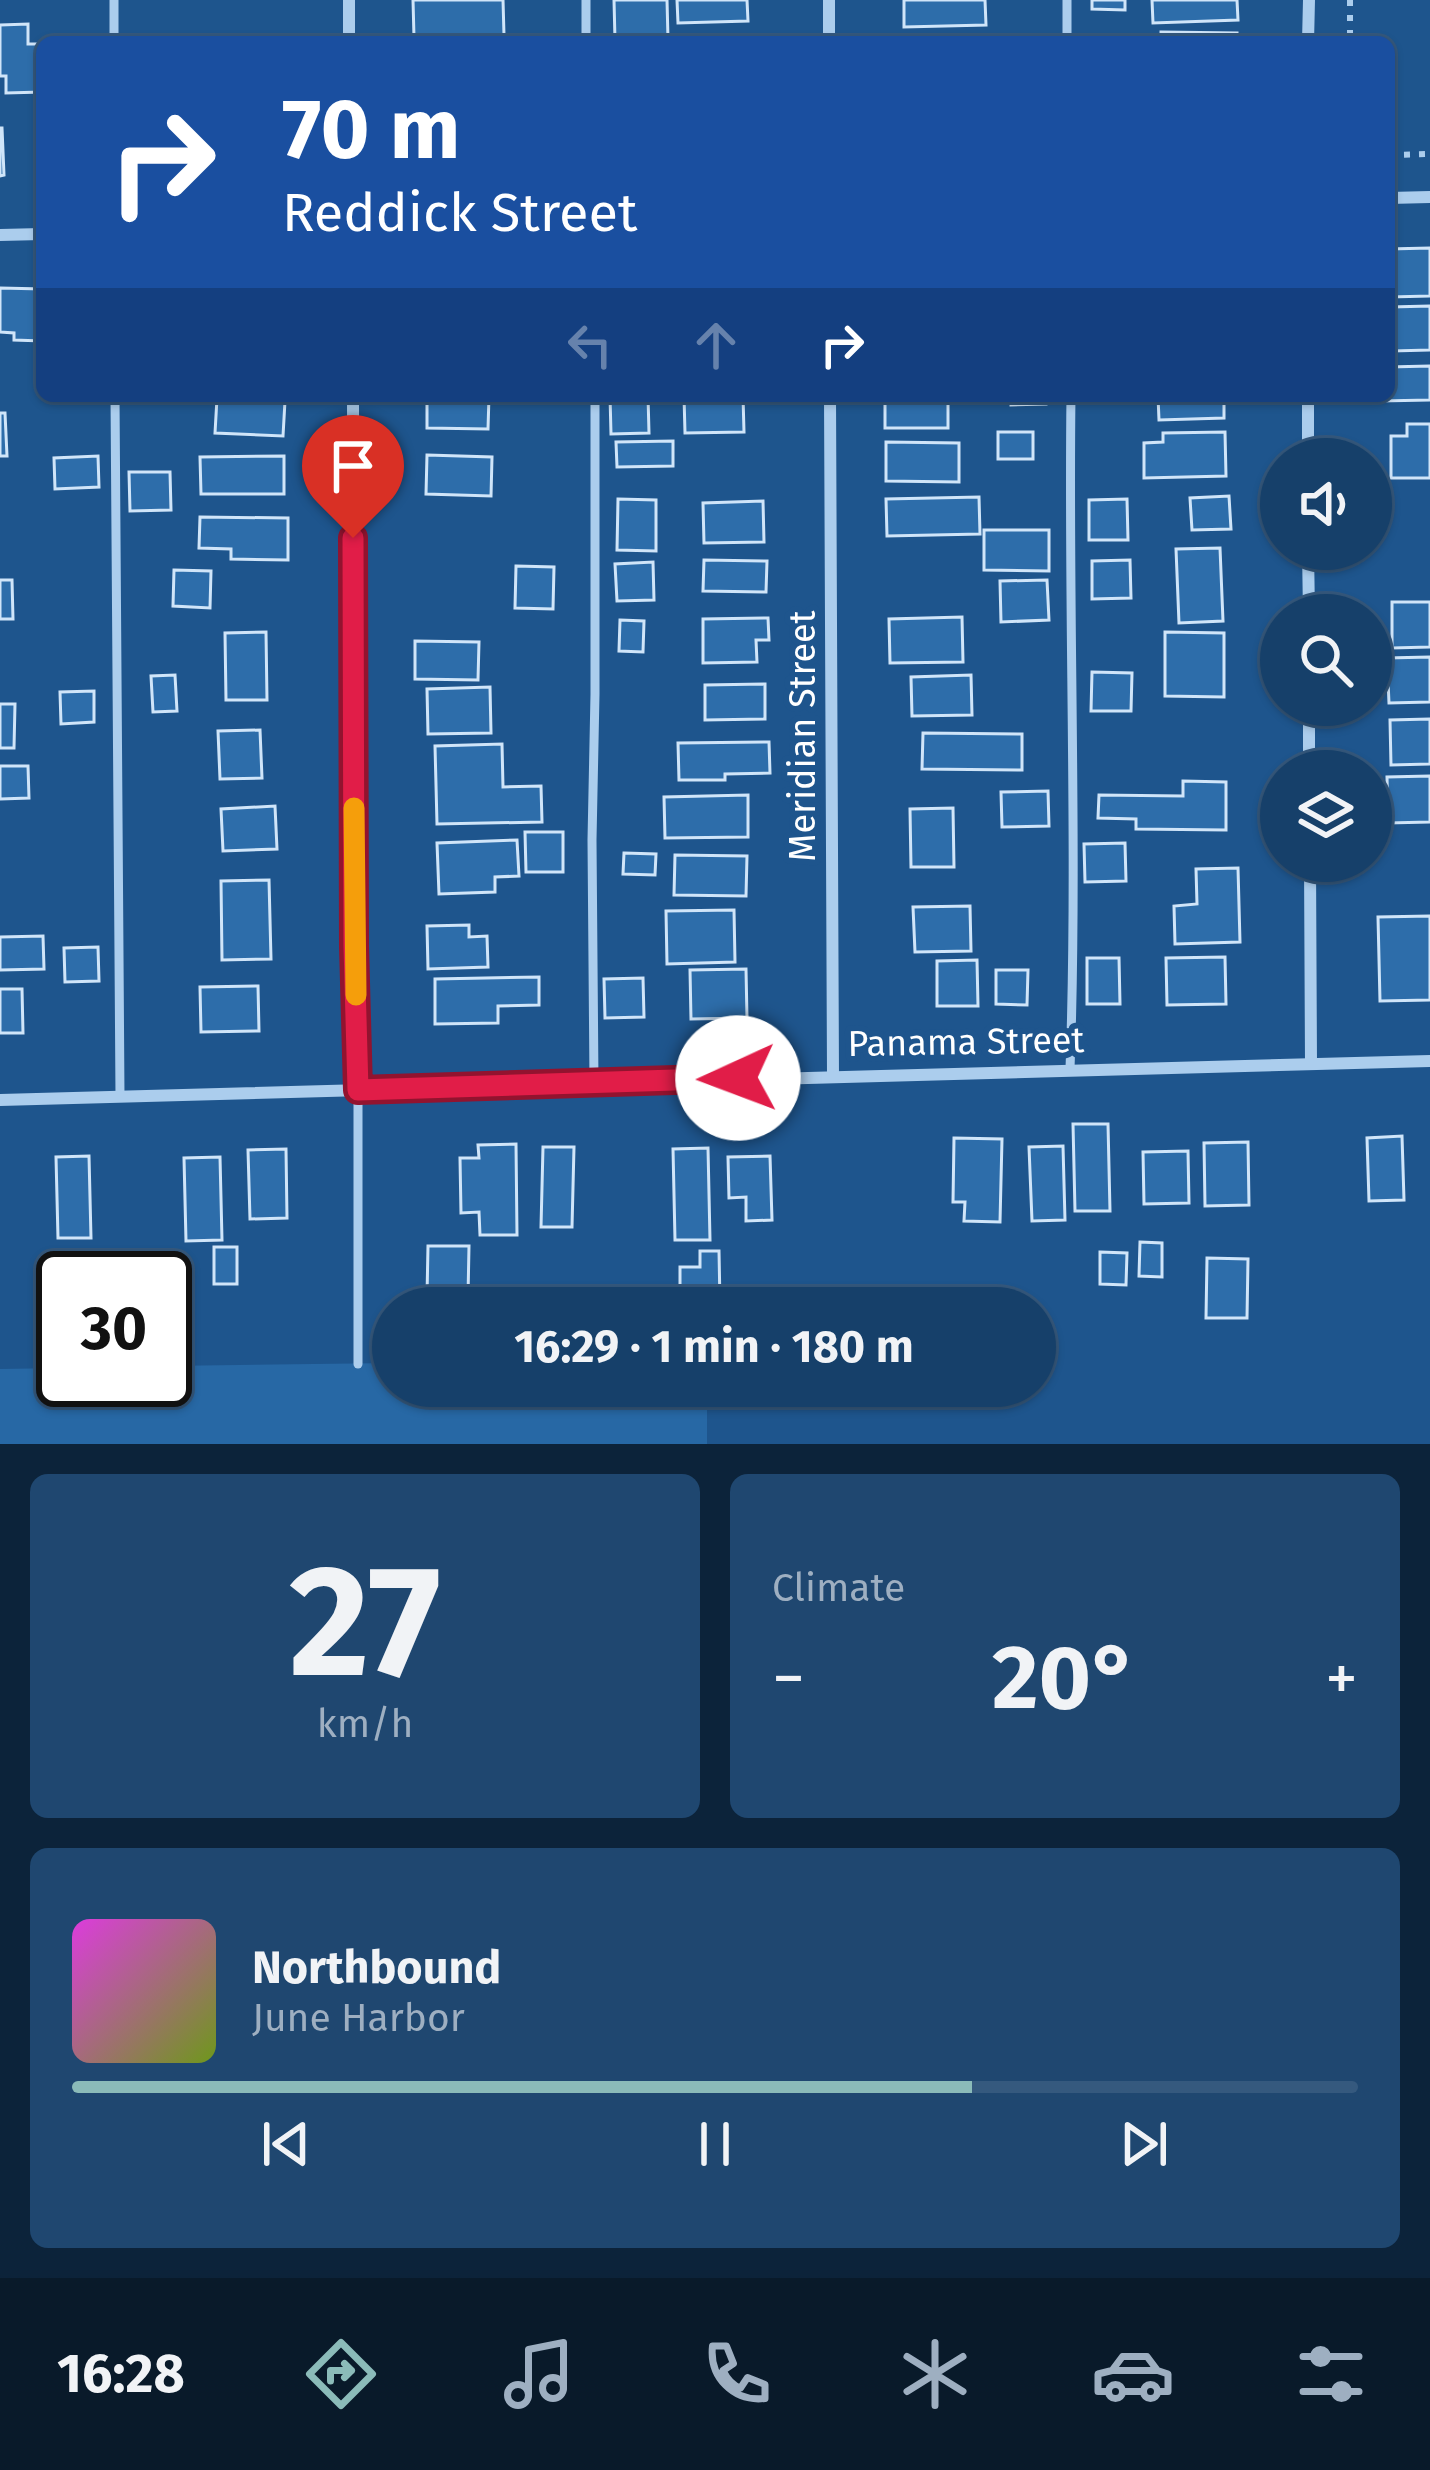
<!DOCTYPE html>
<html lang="en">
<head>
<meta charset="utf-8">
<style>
	:root { --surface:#16406a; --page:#1f4770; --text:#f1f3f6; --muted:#9eafc1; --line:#35597e; --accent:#8bbbb9 }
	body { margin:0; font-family:"Fira Sans",sans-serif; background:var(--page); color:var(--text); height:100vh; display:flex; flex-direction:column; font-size:45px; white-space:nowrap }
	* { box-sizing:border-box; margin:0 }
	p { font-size:39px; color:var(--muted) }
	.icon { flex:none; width:66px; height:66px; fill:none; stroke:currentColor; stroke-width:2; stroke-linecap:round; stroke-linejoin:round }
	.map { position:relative; height:1444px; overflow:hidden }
	.details { display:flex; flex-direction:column; gap:30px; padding:30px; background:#0c233a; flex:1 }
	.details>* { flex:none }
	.guide { position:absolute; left:36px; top:36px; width:1359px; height:366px; border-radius:18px; box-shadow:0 3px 9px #0004,0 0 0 3px var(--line); background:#1a4fa0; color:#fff; overflow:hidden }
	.buttons { position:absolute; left:1260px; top:438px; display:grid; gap:24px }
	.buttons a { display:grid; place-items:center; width:132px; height:132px; border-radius:50%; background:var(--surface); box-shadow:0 3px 9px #0004,0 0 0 3px var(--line); font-size:60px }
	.speed { position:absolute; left:36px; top:1251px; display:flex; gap:24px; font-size:60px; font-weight:700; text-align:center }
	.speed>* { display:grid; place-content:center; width:156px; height:156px; border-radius:50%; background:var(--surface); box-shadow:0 3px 9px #0004,0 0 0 3px var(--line); line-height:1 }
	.speed .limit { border:6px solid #111; border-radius:18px; background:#fff; color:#111 }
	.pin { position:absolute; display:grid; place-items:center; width:102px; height:102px; color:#fff; margin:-123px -51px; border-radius:50% 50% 50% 0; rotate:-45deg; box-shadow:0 0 12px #0007 }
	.pin .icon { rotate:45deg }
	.me { position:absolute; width:132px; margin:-66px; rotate:268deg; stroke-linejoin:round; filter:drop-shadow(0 0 9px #0008) }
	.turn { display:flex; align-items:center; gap:42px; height:252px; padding:0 48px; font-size:54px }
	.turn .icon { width:156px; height:156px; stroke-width:2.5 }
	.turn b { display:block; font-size:84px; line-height:102px }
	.lanes { display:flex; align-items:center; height:114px; padding:0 48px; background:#0003; justify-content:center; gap:60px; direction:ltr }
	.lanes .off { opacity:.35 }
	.big { font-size:90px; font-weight:700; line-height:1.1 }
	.details .widget { flex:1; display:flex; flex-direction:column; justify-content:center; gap:18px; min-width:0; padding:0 42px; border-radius:18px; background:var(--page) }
	.details .dial { align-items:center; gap:0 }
	.dial b { font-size:156px; line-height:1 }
	.song { display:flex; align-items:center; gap:36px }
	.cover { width:144px; height:144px; border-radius:18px; background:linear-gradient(135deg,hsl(300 70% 55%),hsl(80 70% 35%)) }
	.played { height:12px; border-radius:6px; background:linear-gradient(90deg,var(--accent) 70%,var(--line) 70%) }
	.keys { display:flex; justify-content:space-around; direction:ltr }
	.heat { display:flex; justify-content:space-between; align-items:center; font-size:66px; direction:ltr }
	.details .tiles { flex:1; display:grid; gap:30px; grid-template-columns:1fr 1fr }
	.widget:last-child { grid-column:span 2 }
	.trip { position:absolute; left:372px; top:1287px; width:684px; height:120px; border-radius:60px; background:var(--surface); box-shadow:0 3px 9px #0004,0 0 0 3px var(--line); font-weight:700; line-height:120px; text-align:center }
	.dock { display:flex; height:192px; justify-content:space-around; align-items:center; background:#091a2a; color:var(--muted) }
	.dock .icon { width:84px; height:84px }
	.dock .on { color:var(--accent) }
	.dock b { font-size:54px; color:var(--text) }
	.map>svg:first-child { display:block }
</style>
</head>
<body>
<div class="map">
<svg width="1430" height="1444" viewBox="0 0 1430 1444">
	<rect width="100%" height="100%" fill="#1e558d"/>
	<polygon fill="#2768a5" points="393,1363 393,1386 675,1386 707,1392 707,1444 0,1444 0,1369 63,1368 63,1380 165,1380 165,1366"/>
	<g fill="#2d6daa" stroke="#d0e5f9" stroke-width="3">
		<polygon points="413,0 503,0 504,35 414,37"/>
		<polygon points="614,0 667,0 668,39 615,40"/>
		<polygon points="677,0 747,0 748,21 678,23"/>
		<polygon points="904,0 985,0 986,25 904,27"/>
		<polygon points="1092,0 1125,0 1125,10 1092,9"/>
		<polygon points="1152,0 1237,0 1238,20 1153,23"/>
		<polygon points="28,24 28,44 42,44 42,92 6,93 6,76 0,76 0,25"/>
		<polygon points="1161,32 1237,33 1237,42 1161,42"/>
		<polygon points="0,128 2,128 4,175 0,176"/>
		<polygon points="1430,248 1430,296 1390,297 1389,249"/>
		<polygon points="0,288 42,289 42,341 14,340 14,333 0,332"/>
		<polygon points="1430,306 1430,350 1392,351 1391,307"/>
		<polygon points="1430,366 1430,400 1380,401 1380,396 1389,396 1389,367"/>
		<polygon points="427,396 489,396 488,429 427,428"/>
		<polygon points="610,396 648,396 649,433 611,434"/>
		<polygon points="684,396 743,396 744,432 685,433"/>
		<rect x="885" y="396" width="63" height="32"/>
		<polygon points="1011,396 1046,396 1046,404 1011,405"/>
		<polygon points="1097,396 1131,396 1131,401 1097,402"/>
		<polygon points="1158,396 1224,396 1224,418 1159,420"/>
		<polygon points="217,398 285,401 283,436 215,433"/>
		<polygon points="0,413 5,413 7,456 0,456"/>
		<polygon points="1407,424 1430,424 1430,478 1391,478 1391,436 1407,436"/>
		<rect x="998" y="432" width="35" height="27"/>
		<polygon points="1225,432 1226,476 1144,478 1144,443 1163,442 1163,433"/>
		<polygon points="673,441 673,466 617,467 616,442"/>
		<polygon points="886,442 959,443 959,482 886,481"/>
		<polygon points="427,455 492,457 491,496 426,494"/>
		<polygon points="98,456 99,487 55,489 54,458"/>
		<polygon points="284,456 284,494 201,494 200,457"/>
		<polygon points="129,472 170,472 171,510 130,511"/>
		<polygon points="1229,496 1231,529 1192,530 1190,498"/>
		<polygon points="979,497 980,534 887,536 886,499"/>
		<polygon points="618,499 656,500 656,551 617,550"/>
		<polygon points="1127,499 1128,540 1089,540 1089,500"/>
		<polygon points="763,501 764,542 704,543 703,503"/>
		<polygon points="200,517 288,518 288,560 231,559 231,549 199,548"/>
		<polygon points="984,530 1049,530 1049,571 984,570"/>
		<polygon points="1220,548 1223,621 1179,623 1176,549"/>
		<polygon points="704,560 767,561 766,592 703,591"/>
		<polygon points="1130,560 1131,598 1092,599 1092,561"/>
		<polygon points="653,562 654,600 617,601 615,564"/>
		<polygon points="516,566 554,567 553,609 515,608"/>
		<polygon points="174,570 211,571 210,608 173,606"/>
		<polygon points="0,580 12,580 13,619 0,619"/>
		<polygon points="1047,580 1049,620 1001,622 1000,581"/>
		<polygon points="1392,602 1430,602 1430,647 1392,648"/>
		<polygon points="962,617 963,662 890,663 889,619"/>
		<polygon points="768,618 769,640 756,640 757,662 703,663 703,619"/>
		<polygon points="620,620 644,621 643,652 619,651"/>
		<polygon points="266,632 267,700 226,700 225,633"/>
		<polygon points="1165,632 1224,633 1224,697 1165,696"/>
		<polygon points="415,641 479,642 478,680 415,679"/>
		<polygon points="1430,657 1430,702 1389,703 1387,658"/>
		<polygon points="1092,672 1132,673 1131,711 1091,711"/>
		<polygon points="175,675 177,711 153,712 151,676"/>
		<polygon points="971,675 972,715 912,716 911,677"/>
		<polygon points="765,684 765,719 705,720 705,685"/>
		<polygon points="490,687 491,733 428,734 427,689"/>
		<polygon points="94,691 94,722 61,724 60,692"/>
		<polygon points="0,704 15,704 14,748 0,748"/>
		<polygon points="1430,719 1430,764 1391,765 1390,720"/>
		<polygon points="260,730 262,778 220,779 218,731"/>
		<polygon points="923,733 1022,734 1022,770 922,769"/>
		<polygon points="769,742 770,773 725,774 725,780 679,780 678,743"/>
		<polygon points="502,744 503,787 541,786 542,822 437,824 435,746"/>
		<polygon points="0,766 28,766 29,798 0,799"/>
		<polygon points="1430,776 1430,822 1388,823 1387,777"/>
		<polygon points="1183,781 1226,782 1226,830 1136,829 1136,819 1098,818 1099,795 1183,796"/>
		<polygon points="1048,791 1049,826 1002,827 1001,792"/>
		<polygon points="748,795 748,837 665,838 664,797"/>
		<polygon points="275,806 277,849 223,851 221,809"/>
		<polygon points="953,808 954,867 911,867 910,809"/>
		<polygon points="525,832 563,832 563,872 526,872"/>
		<polygon points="517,840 519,876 495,877 495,892 439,894 437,843"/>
		<polygon points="1125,843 1126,881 1085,882 1084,844"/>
		<polygon points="624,853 656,854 655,875 623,874"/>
		<polygon points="675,855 747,856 746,896 674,895"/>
		<polygon points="1238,868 1240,942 1175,944 1174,906 1197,904 1196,869"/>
		<polygon points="269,880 271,959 222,960 221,881"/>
		<polygon points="970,906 971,951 915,952 913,907"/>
		<polygon points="734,910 735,962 667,964 666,911"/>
		<polygon points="1430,916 1430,1000 1380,1001 1378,917"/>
		<polygon points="469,925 469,937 487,936 488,967 428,969 427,926"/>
		<polygon points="43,936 44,969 0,970 0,937"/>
		<polygon points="98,947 99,981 65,982 64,948"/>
		<polygon points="1225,957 1226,1004 1167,1005 1166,958"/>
		<polygon points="1087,958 1119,958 1120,1004 1087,1004"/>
		<polygon points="977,960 978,1006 937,1006 937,961"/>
		<polygon points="746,969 747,1018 691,1019 690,970"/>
		<polygon points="996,970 1028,970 1027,1005 996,1004"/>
		<polygon points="539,977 539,1005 498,1006 498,1023 435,1024 435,979"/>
		<polygon points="643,978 644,1017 605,1018 604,979"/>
		<polygon points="258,986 259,1031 201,1032 200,987"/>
		<polygon points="0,989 22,989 23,1033 0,1033"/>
		<polygon points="1073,1124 1108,1124 1110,1211 1075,1211"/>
		<polygon points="1402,1136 1404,1200 1369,1201 1367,1138"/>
		<polygon points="954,1138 1002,1139 1000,1222 964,1221 965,1202 953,1202"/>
		<polygon points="1248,1142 1249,1205 1205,1206 1204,1143"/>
		<polygon points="516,1144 517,1235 480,1235 479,1212 461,1213 460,1158 479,1158 478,1145"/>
		<polygon points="1063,1146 1065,1220 1032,1221 1029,1147"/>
		<polygon points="543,1147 574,1147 572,1227 541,1227"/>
		<polygon points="708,1148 710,1240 675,1240 673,1149"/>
		<polygon points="286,1149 287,1218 250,1219 248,1150"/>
		<polygon points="1188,1151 1189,1203 1144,1204 1143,1152"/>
		<polygon points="89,1156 91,1238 58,1238 56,1157"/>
		<polygon points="770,1156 772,1220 746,1221 746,1197 729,1198 728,1157"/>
		<polygon points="220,1157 222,1240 186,1241 184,1158"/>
		<polygon points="1140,1242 1162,1243 1162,1277 1139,1276"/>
		<polygon points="428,1246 469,1246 468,1297 427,1296"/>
		<rect x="214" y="1247" width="23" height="37"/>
		<polygon points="700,1251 719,1251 720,1304 680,1305 680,1267 700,1267"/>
		<polygon points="1100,1252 1127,1253 1126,1285 1100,1284"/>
		<polygon points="1207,1258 1248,1259 1247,1318 1206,1318"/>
		<polygon points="762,1286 762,1308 727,1308 727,1287"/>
	</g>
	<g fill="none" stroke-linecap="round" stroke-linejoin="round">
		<g stroke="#abcded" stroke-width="6" stroke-dasharray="6 9" stroke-linecap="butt">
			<polyline points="1350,0 1350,42"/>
			<polyline points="1389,155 1430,154"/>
		</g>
		<g stroke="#abcded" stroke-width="9">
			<polyline points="1067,0 1067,42"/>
			<polyline points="114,42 114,0"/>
			<polyline points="586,42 586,0"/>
			<polyline points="115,396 120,1096"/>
			<path d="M1070,1069C1078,845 1068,620 1071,396"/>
			<polyline points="594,1083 592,840 595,694 595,396"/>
			<polyline points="358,1364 358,1090"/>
		</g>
		<g stroke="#abcded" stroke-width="12">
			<polyline points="349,0 349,42"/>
			<polyline points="829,0 829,42"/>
			<polyline points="1308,42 1309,0"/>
			<polyline points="1389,198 1430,197"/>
			<polyline points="0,235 42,234"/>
			<polyline points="353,396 354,947 358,1090"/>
			<polyline points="830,396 833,1076"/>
			<polyline points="1308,396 1308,459"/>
			<polyline points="1308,549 1309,615"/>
			<polyline points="1309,705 1309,771"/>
			<polyline points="1310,861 1311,1064"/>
			<polyline points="0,1100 1430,1061"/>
		</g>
	</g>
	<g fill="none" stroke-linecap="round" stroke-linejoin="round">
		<g stroke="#92132f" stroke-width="30">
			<polyline id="route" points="353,538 354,946 358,1090 738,1078"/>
		</g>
		<use href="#route" stroke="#e11d48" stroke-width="21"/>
		<polyline stroke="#f59e0b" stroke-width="21" points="354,808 356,995"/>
	</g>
	<g text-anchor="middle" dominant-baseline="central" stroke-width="12" stroke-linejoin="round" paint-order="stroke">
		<g font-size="36" fill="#fff" stroke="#1e558d">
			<text transform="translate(803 736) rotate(-90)">Meridian Street</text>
			<text transform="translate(966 1042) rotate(-1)">Panama Street</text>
		</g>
	</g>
</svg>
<div class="buttons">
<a><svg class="icon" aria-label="sound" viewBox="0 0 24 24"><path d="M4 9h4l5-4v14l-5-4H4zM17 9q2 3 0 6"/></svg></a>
<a><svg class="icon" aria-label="search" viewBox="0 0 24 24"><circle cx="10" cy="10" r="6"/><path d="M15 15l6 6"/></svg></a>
<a><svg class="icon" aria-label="layers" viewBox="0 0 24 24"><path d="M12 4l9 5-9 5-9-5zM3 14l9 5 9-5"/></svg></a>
</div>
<div class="speed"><div class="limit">30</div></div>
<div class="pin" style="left:353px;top:538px;background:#d93025"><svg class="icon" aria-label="arrive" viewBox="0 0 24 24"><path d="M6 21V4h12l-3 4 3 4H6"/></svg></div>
<svg class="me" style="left:738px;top:1078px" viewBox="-20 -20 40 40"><circle r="19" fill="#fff"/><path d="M0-13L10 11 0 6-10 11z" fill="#e11d48"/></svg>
<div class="trip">16:29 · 1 min · 180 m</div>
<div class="guide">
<div class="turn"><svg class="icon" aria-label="right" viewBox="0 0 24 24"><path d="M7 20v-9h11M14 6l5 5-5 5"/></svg><div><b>70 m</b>Reddick Street</div></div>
<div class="lanes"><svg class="icon off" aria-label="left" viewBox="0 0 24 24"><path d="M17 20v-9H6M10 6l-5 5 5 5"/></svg><svg class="icon off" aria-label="ahead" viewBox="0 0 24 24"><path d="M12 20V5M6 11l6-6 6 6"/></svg><svg class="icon" aria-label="right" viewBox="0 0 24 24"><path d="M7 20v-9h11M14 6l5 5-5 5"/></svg></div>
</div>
</div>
<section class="details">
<div class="tiles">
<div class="widget dial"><b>27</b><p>km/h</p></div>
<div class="widget"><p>Climate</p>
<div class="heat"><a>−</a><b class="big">20°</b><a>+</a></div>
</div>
<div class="widget">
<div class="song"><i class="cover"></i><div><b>Northbound</b><p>June Harbor</p></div></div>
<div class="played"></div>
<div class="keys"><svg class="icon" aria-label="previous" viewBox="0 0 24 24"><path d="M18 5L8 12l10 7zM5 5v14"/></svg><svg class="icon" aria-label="pause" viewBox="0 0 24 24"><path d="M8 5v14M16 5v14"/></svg><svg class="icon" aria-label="next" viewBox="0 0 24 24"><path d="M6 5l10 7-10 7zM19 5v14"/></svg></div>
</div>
</div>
</section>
<nav class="dock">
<b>16:28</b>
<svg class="icon on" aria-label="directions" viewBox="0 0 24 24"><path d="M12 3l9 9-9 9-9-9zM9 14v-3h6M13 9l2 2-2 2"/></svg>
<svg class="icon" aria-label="music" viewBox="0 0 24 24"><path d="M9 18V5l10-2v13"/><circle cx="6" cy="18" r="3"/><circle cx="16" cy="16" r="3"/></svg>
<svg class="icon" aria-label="phone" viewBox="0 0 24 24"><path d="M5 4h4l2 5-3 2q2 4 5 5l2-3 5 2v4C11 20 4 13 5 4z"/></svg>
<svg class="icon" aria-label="climate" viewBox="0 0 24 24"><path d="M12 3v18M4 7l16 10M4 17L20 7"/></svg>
<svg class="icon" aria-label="car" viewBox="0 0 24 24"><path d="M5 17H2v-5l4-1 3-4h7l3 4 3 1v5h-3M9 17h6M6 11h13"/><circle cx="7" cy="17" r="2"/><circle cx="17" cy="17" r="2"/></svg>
<svg class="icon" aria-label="filters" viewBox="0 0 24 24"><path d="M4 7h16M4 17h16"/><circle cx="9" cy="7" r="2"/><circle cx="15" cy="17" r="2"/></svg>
</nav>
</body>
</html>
